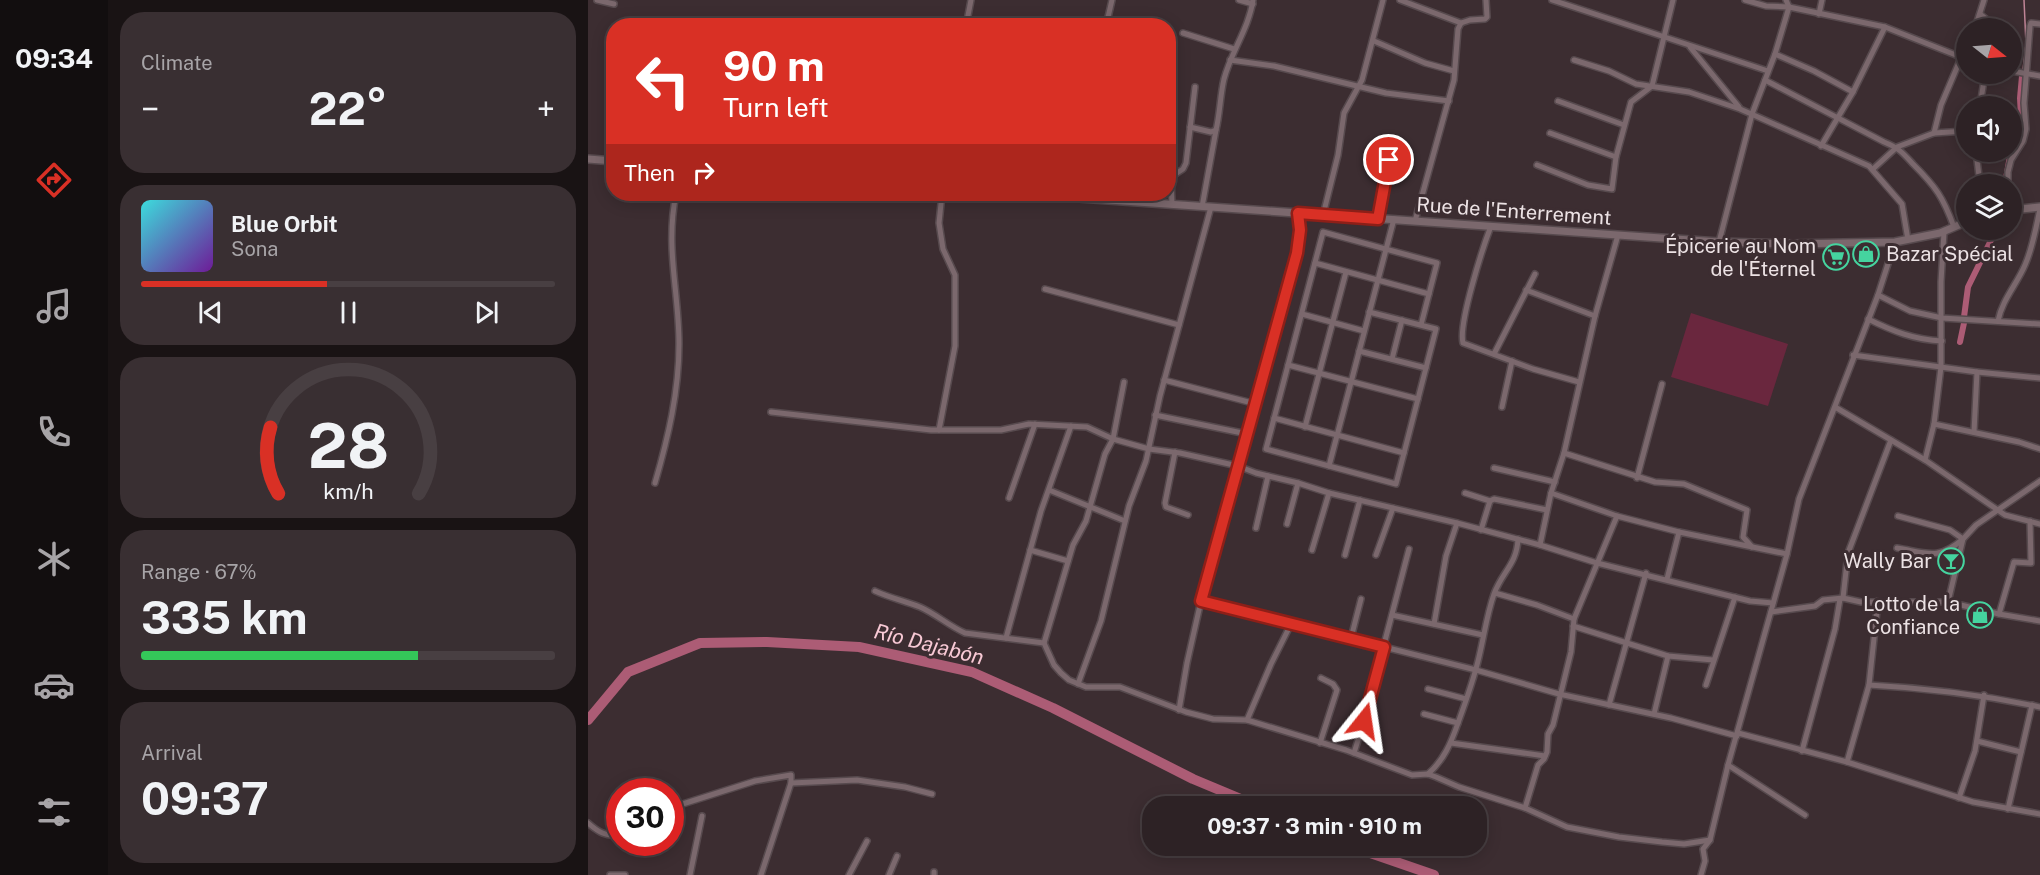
<!DOCTYPE html>
<html lang="en">
<head>
<meta charset="utf-8">
<style>
	:root { --surface:#2d2225; --page:#392f32; --text:#f1f3f6; --muted:#a7a4a7; --line:#483f42; --accent:#d93025 }
	body { margin:0; font-family:"Public Sans",sans-serif; background:var(--page); color:var(--text); height:100vh; display:flex; flex-direction:column; font-size:22px; white-space:nowrap }
	* { box-sizing:border-box; margin:0 }
	p { font-size:20px; color:var(--muted) }
	.icon { flex:none; width:33px; height:33px; fill:none; stroke:currentColor; stroke-width:2; stroke-linecap:round; stroke-linejoin:round }
	.map { position:relative; flex:1; overflow:hidden }
	.drawer { display:flex; flex-direction:column; gap:12px; padding:12px; background:#191314; width:480px }
	.drawer>* { flex:none }
	.top-card { position:absolute; left:18px; top:18px; width:570px; height:183px; border-radius:24px; box-shadow:0 3px 15px #0003,0 0 0 2px var(--line); background:#d93025; color:#fff; overflow:hidden }
	.needle { width:39px; rotate:107deg }
	.controls { position:absolute; left:1368px; top:18px; display:grid; gap:12px }
	.controls a { display:grid; place-items:center; width:66px; height:66px; border-radius:50%; background:var(--surface); box-shadow:0 3px 15px #0003,0 0 0 2px var(--line); font-size:30px }
	.speed { position:absolute; left:18px; top:778px; display:flex; gap:12px; font-size:30px; font-weight:700; text-align:center }
	.speed>* { display:grid; place-content:center; width:78px; height:78px; border-radius:50%; background:var(--surface); box-shadow:0 3px 15px #0003,0 0 0 2px var(--line); line-height:1 }
	.speed .limit { border:9px solid #d22; background:#fff; color:#111 }
	.pin { position:absolute; display:grid; place-items:center; width:51px; height:51px; color:#fff; margin:-26px; border:3px solid #fff; border-radius:50%; box-shadow:0 2px 6px #0007 }
	.me { position:absolute; width:66px; margin:-33px; rotate:15deg; stroke-linejoin:round; filter:drop-shadow(0 0 4px #0008) }
	.turn { display:flex; align-items:center; gap:21px; height:126px; padding:0 18px; font-size:27px }
	.turn .icon { width:78px; height:78px; stroke-width:2.5 }
	.turn b { display:block; font-size:42px; line-height:51px }
	.then { display:flex; align-items:center; height:57px; padding:0 18px; background:#0003; gap:12px; font-size:22px }
	.big { font-size:45px; font-weight:700; line-height:1.1 }
	.drawer .widget { flex:1; display:flex; flex-direction:column; justify-content:center; gap:9px; min-width:0; padding:0 21px; border-radius:24px; background:var(--page) }
	.drawer .dial { align-items:center; gap:0 }
	.dial svg { height:156px; overflow:visible; fill:none; stroke:var(--line); stroke-width:7; stroke-linecap:round; text-anchor:middle }
	.dial text { fill:var(--text); stroke:none }
	.song { display:flex; align-items:center; gap:18px }
	.cover { width:72px; height:72px; border-radius:9px; background:linear-gradient(135deg,hsl(180 70% 55%),hsl(280 70% 35%)) }
	.played { height:6px; border-radius:3px; background:linear-gradient(90deg,var(--accent) 45%,var(--line) 45%) }
	.keys { display:flex; justify-content:space-around; direction:ltr }
	.heat { display:flex; justify-content:space-between; align-items:center; font-size:33px; direction:ltr }
	.charge { height:9px; border-radius:4px; background:linear-gradient(90deg,#34c759 67%,var(--line) 0) }
	.trip { position:absolute; left:554px; top:796px; width:345px; height:60px; border-radius:24px; background:var(--surface); box-shadow:0 3px 15px #0003,0 0 0 2px var(--line); font-weight:700; line-height:60px; text-align:center }
	main { display:flex; flex:1; min-height:0 }
	.menu { display:flex; flex-direction:column; width:108px; justify-content:space-around; align-items:center; background:#120e0f; color:var(--muted) }
	.menu .icon { width:42px; height:42px }
	.menu .active { color:var(--accent) }
	.menu b { font-size:27px; color:var(--text) }
	.map>svg:first-child { display:block }
</style>
</head>
<body>
<main>
<nav class="menu">
<b>09:34</b>
<svg class="icon active" aria-label="directions" viewBox="0 0 24 24"><path d="M12 3l9 9-9 9-9-9zM9 14v-3h6M13 9l2 2-2 2"/></svg>
<svg class="icon" aria-label="music" viewBox="0 0 24 24"><path d="M9 18V5l10-2v13"/><circle cx="6" cy="18" r="3"/><circle cx="16" cy="16" r="3"/></svg>
<svg class="icon" aria-label="phone" viewBox="0 0 24 24"><path d="M5 4h4l2 5-3 2q2 4 5 5l2-3 5 2v4C11 20 4 13 5 4z"/></svg>
<svg class="icon" aria-label="climate" viewBox="0 0 24 24"><path d="M12 3v18M4 7l16 10M4 17L20 7"/></svg>
<svg class="icon" aria-label="car" viewBox="0 0 24 24"><path d="M5 17H2v-5l4-1 3-4h7l3 4 3 1v5h-3M9 17h6M6 11h13"/><circle cx="7" cy="17" r="2"/><circle cx="17" cy="17" r="2"/></svg>
<svg class="icon" aria-label="filters" viewBox="0 0 24 24"><path d="M4 7h16M4 17h16"/><circle cx="9" cy="7" r="2"/><circle cx="15" cy="17" r="2"/></svg>
</nav>
<section class="drawer">
<div class="widget"><p>Climate</p>
<div class="heat"><a>−</a><b class="big">22°</b><a>+</a></div>
</div>
<div class="widget">
<div class="song"><i class="cover"></i><div><b>Blue Orbit</b><p>Sona</p></div></div>
<div class="played"></div>
<div class="keys"><svg class="icon" aria-label="previous" viewBox="0 0 24 24"><path d="M18 5L8 12l10 7zM5 5v14"/></svg><svg class="icon" aria-label="pause" viewBox="0 0 24 24"><path d="M8 5v14M16 5v14"/></svg><svg class="icon" aria-label="next" viewBox="0 0 24 24"><path d="M6 5l10 7-10 7zM19 5v14"/></svg></div>
</div>
<div class="widget dial"><svg viewBox="0 0 100 80">
<path d="M14 69A42 42 0 1 1 86 69"/>
<path d="M14 69A42 42 0 0 1 10 35" stroke="#d93025"/>
<text x="50" y="56" font-size="32" font-weight="700">28</text>
<text x="50" y="72" font-size="11">km/h</text>
</svg></div>
<div class="widget"><p>Range · 67%</p><b class="big">335 km</b><div class="charge"></div></div>
<div class="widget"><p>Arrival</p><b class="big">09:37</b></div>
</section>
<div class="map">
<svg width="1452" height="875" viewBox="0 0 1452 875">
	<rect width="100%" height="100%" fill="#3c2d31"/>
	<polygon fill="#6a273e" points="1103,313 1200,344 1180,406 1083,377"/>
	<g fill="none" stroke-linecap="round" stroke-linejoin="round">
		<polyline stroke="#bf8496" stroke-width="1.5" points="1435,70 1438,44 1436,0"/>
		<g stroke="#ac5c75" stroke-width="6">
			<polyline points="1417,184 1422,156 1434,135 1432,98 1434,76"/>
			<polyline points="1376,317 1380,287 1408,230"/>
			<polyline points="1372,342 1376,323"/>
		</g>
		<g stroke="#ac5c75" stroke-width="10">
			<polyline points="0,720 40,672 112,643 179,642 271,647 384,672 465,708 605,779 672,807"/>
			<polyline points="762,846 846,875"/>
		</g>
		<g stroke="#574a4e" stroke-width="8">
			<g id="minor">
				<polyline points="9,0 26,4"/>
				<polyline points="651,0 665,4"/>
				<polyline points="812,0 873,23"/>
				<polyline points="964,0 1180,71"/>
				<polyline points="1157,0 1178,6 1201,7 1297,27 1378,59"/>
				<polyline points="1231,14 1234,0"/>
				<polyline points="1392,14 1402,22 1405,28"/>
				<polyline points="378,26 383,0"/>
				<polyline points="518,26 524,0"/>
				<polyline points="1387,28 1396,0"/>
				<polyline points="595,33 646,49"/>
				<polyline points="786,41 837,63 866,71"/>
				<polyline points="1102,47 1151,107"/>
				<polyline points="1187,54 1226,71 1265,92"/>
				<polyline points="642,60 686,66 798,93 861,101"/>
				<polyline points="986,60 1021,71 1048,84 1101,92 1152,109 1281,166 1314,204 1320,240"/>
				<polyline points="1424,71 1452,76"/>
				<path d="M1177,80L1296,142C1311,148 1315,153 1325,164C1348,187 1355,197 1366,227"/>
				<polyline points="970,101 1036,125"/>
				<polyline points="1392,106 1397,74"/>
				<path d="M602,127L623,132L628,130C632,114 632,96 636,79C643,52 661,28 665,0"/>
				<polyline points="962,133 1028,157"/>
				<polyline points="1346,133 1353,105 1373,58"/>
				<polyline points="1233,146 1265,92 1297,27"/>
				<polyline points="1388,152 1392,184"/>
				<polyline points="949,165 1000,185 1024,189 1028,157 1043,102 1064,86 1085,0"/>
				<polyline points="1285,169 1309,147 1317,144 1346,133 1378,131"/>
				<polyline points="1420,184 1420,172 1423,160 1435,141 1438,129 1436,103 1442,26 1443,23 1452,24"/>
				<polyline points="584,205 583,177 595,169 598,163 607,87"/>
				<polyline points="614,207 628,130"/>
				<polyline points="735,215 750,155 756,113 774,80 795,0"/>
				<polyline points="790,218 801,161"/>
				<polyline points="827,221 866,80 870,29 873,23 882,20 897,19 899,17 898,0"/>
				<path d="M903,226C895,247 870,324 875,343L945,369L991,382"/>
				<polyline points="1356,232 1353,282 1353,367 1346,424 1431,442 1452,449"/>
				<polyline points="1131,242 1164,114 1187,54 1201,7 1198,0"/>
				<polyline points="727,263 841,294"/>
				<polyline points="457,289 591,325"/>
				<polyline points="938,290 1007,316"/>
				<polyline points="1290,295 1322,311 1354,318 1452,324"/>
				<polyline points="781,312 848,329 808,484 678,449 735,232 849,263 833,325"/>
				<polyline points="714,314 776,331"/>
				<path d="M1280,319C1304,331 1327,340 1354,341"/>
				<path d="M1410,321C1414,300 1429,284 1437,265C1445,247 1448,227 1452,209"/>
				<polyline points="771,351 838,368"/>
				<polyline points="906,354 947,274"/>
				<polyline points="1265,355 1389,372 1452,378"/>
				<polyline points="804,359 814,320"/>
				<polyline points="700,365 830,399"/>
				<polyline points="576,380 668,404"/>
				<polyline points="914,407 924,361"/>
				<polyline points="1247,407 1337,460 1417,515 1452,524"/>
				<polyline points="183,412 343,430 413,430 441,424 499,427 525,439 561,449 592,453 650,466 668,473 710,483 741,493 869,523 952,545 1009,563 1162,601 1185,603"/>
				<polyline points="567,415 659,434"/>
				<polyline points="686,418 816,453"/>
				<polyline points="717,427 758,272"/>
				<polyline points="351,430 367,346 367,275 355,249 351,223 354,194"/>
				<polyline points="1386,432 1389,372"/>
				<polyline points="587,452 577,503 578,507 600,515"/>
				<polyline points="976,453 1067,482 1096,484 1159,510 1155,537 1164,547"/>
				<polyline points="1337,460 1346,424"/>
				<polyline points="741,466 806,219"/>
				<polyline points="906,468 967,482"/>
				<polyline points="1049,478 1074,384"/>
				<path d="M67,483C80,438 91,392 91,344C91,291 77,248 88,194"/>
				<polyline points="461,490 537,521"/>
				<polyline points="877,493 902,501"/>
				<polyline points="963,493 1029,516 1091,532"/>
				<polyline points="421,498 447,424"/>
				<polyline points="699,524 710,483"/>
				<polyline points="668,528 680,476"/>
				<polyline points="893,530 902,501 906,499 959,510"/>
				<polyline points="952,545 963,493 976,453 1007,316 1030,235"/>
				<path d="M1309,548C1339,553 1350,561 1375,539L1362,530L1310,516"/>
				<polyline points="442,550 480,561"/>
				<polyline points="724,550 741,493"/>
				<polyline points="757,555 772,500"/>
				<polyline points="788,555 805,508"/>
				<polyline points="1079,579 1091,532 1199,554"/>
				<path d="M287,591C302,598 317,601 332,607C348,614 361,626 377,633L456,643L466,665L473,673L481,680L498,687H532L598,712L625,719L659,720L758,750L824,775L840,774L848,777L871,787L937,808L979,827L1031,837L1074,842L1096,844L1122,840"/>
				<polyline points="907,593 949,605 986,619"/>
				<polyline points="1255,598 1260,553 1303,440"/>
				<polyline points="613,601 888,670 971,694 1083,718 1149,736"/>
				<polyline points="1360,602 1375,539 1388,525 1452,481"/>
				<polyline points="1183,612 1227,606 1235,600 1255,598 1273,602 1360,602 1411,614 1452,621"/>
				<polyline points="1411,614 1426,562 1443,563 1442,521"/>
				<polyline points="804,615 895,635"/>
				<polyline points="846,624 858,556 869,523"/>
				<polyline points="985,626 1080,656 1125,660"/>
				<polyline points="418,638 453,511 483,426"/>
				<polyline points="763,638 773,599"/>
				<polyline points="456,643 485,545 498,521 517,454 525,439 536,382"/>
				<polyline points="490,684 513,621 541,506 558,461 572,396 623,207"/>
				<polyline points="1118,685 1147,597"/>
				<path d="M1281,685C1339,688 1395,695 1452,707"/>
				<polyline points="840,689 878,699"/>
				<polyline points="1021,705 1058,573"/>
				<polyline points="591,710 599,663 613,601 709,253 712,230 710,213"/>
				<polyline points="836,714 870,723"/>
				<polyline points="1066,714 1080,656"/>
				<polyline points="659,720 683,664 704,622"/>
				<polyline points="1150,733 1259,762 1385,802 1452,814"/>
				<polyline points="1389,741 1433,752"/>
				<polyline points="732,743 749,690 745,684 733,678"/>
				<polyline points="863,743 957,756"/>
				<polyline points="1214,751 1247,629 1252,599"/>
				<polyline points="766,753 776,721 821,549"/>
				<polyline points="1259,762 1281,685 1290,601"/>
				<polyline points="1140,765 1217,815"/>
				<path d="M840,774C856,760 863,743 870,723C878,701 886,679 891,657C896,636 899,614 906,594C914,572 929,564 930,539"/>
				<polyline points="203,783 269,780 317,787 344,794"/>
				<polyline points="1371,798 1387,751 1396,695"/>
				<polyline points="82,808 167,781 203,775 203,783 173,875"/>
				<polyline points="937,808 950,765 956,759 959,752 960,734 965,725 983,652 986,619 1029,516"/>
				<polyline points="1420,809 1444,705"/>
				<path d="M0,823C9,831 19,838 32,834"/>
				<polyline points="346,872 346,875"/>
				<polyline points="22,875 37,875"/>
				<polyline points="102,875 114,816"/>
				<polyline points="261,875 279,841"/>
				<polyline points="301,875 309,856"/>
				<polyline points="1113,875 1117,861 1115,849 1122,840 1140,765 1199,554 1211,499 1290,295 1307,242"/>
			</g>
		</g>
		<g stroke="#574a4e" stroke-width="10">
			<g id="tertiary">
				<polyline points="0,159 26,161"/>
				<polyline points="433,194 1131,242 1205,244 1307,242 1352,233 1378,222"/>
				<polyline points="1424,210 1452,207"/>
			</g>
		</g>
		<use href="#minor" stroke="#7b686d" stroke-width="5"/>
		<use href="#tertiary" stroke="#7b686d" stroke-width="7"/>
	</g>
	<g fill="none" stroke-linecap="round" stroke-linejoin="round">
		<g stroke="#8d1f18" stroke-width="15">
			<polyline id="route" points="776,721 796,647 613,601 709,253 712,230 710,213 790,219 801,160"/>
		</g>
		<use href="#route" stroke="#d93025" stroke-width="10"/>
	</g>
	<defs>
		<g id="shop-ring" transform="scale(1.35)"><circle r="9.5" fill="#3c2d31" stroke="#45d49f" stroke-width="1.5"/><path d="M-5-2.5h2.3a2.7 3.5 0 0 1 5.4 0H5L5.5 6h-11ZM-1.5-2.5h3a1.5 2.3 0 0 0-3 0Z" fill="#45d49f"/></g>
		<g id="supermarket-ring" transform="scale(1.35)"><circle r="9.5" fill="#3c2d31" stroke="#45d49f" stroke-width="1.5"/><path d="M-6-5.5h2.5l.6 2H6L4.5 2H-2.5L-4.4-4H-6ZM-1.5 3.2a1.3 1.3 0 1 0 .1 0ZM3 3.2a1.3 1.3 0 1 0 .1 0Z" fill="#45d49f"/></g>
		<g id="bar-ring" transform="scale(1.35)"><circle r="9.5" fill="#3c2d31" stroke="#45d49f" stroke-width="1.5"/><path d="M-6-5H6L.8 .8V4.5H3.5V6h-7V4.5H-.8V.8Z" fill="#45d49f"/></g>
	</defs>
	<g fill-rule="evenodd">
		<use href="#shop-ring" x="1278" y="254"/>
		<use href="#supermarket-ring" x="1248" y="257"/>
		<use href="#bar-ring" x="1363" y="561"/>
		<use href="#shop-ring" x="1392" y="615"/>
	</g>
	<g text-anchor="middle" dominant-baseline="central" stroke-width="6" stroke-linejoin="round" paint-order="stroke">
		<g font-size="20" fill="#ece2e4" stroke="#3c2d31">
			<text transform="translate(926 211) rotate(4)">Rue de l'Enterrement</text>
		</g>
		<g font-size="20" fill="#ece2e4" stroke="#3c2d31" text-anchor="end">
			<text x="1228" y="246">Épicerie au Nom<tspan x="1228" dy="23">de l'Éternel</tspan></text>
			<text x="1298" y="254" text-anchor="start">Bazar Spécial</text>
			<text x="1344" y="561">Wally Bar</text>
			<text x="1372" y="604">Lotto de la<tspan x="1372" dy="23">Confiance</tspan></text>
		</g>
		<g font-size="21" font-style="italic" fill="#f8c9d5" stroke="#3c2d31">
			<text transform="translate(341 644) rotate(14)">Río Dajabón</text>
		</g>
	</g>
</svg>
<div class="controls">
<a><svg class="needle" viewBox="-14 -14 28 28"><path d="M0-13l5 13h-10z" fill="#e53935"/><path d="M0 13l5-13h-10z" fill="#a7a4a7"/></svg></a>
<a><svg class="icon" aria-label="sound" viewBox="0 0 24 24"><path d="M4 9h4l5-4v14l-5-4H4zM17 9q2 3 0 6"/></svg></a>
<a><svg class="icon" aria-label="layers" viewBox="0 0 24 24"><path d="M12 4l9 5-9 5-9-5zM3 14l9 5 9-5"/></svg></a>
</div>
<div class="speed"><div class="limit">30</div></div>
<div class="pin" style="left:801px;top:160px;background:#d93025"><svg class="icon" aria-label="arrive" viewBox="0 0 24 24"><path d="M6 21V4h12l-3 4 3 4H6"/></svg></div>
<svg class="me" style="left:776px;top:721px" viewBox="-20 -20 40 40"><path d="M0-17L14 15 0 8-14 15z" fill="#d93025" stroke="#fff" stroke-width="4"/></svg>
<div class="trip">09:37 · 3 min · 910 m</div>
<div class="top-card">
<div class="turn"><svg class="icon" aria-label="left" viewBox="0 0 24 24"><path d="M17 20v-9H6M10 6l-5 5 5 5"/></svg><div><b>90 m</b>Turn left</div></div>
<div class="then">Then<svg class="icon" aria-label="right" viewBox="0 0 24 24"><path d="M7 20v-9h11M14 6l5 5-5 5"/></svg></div>
</div>
</div>
</main>
</body>
</html>
